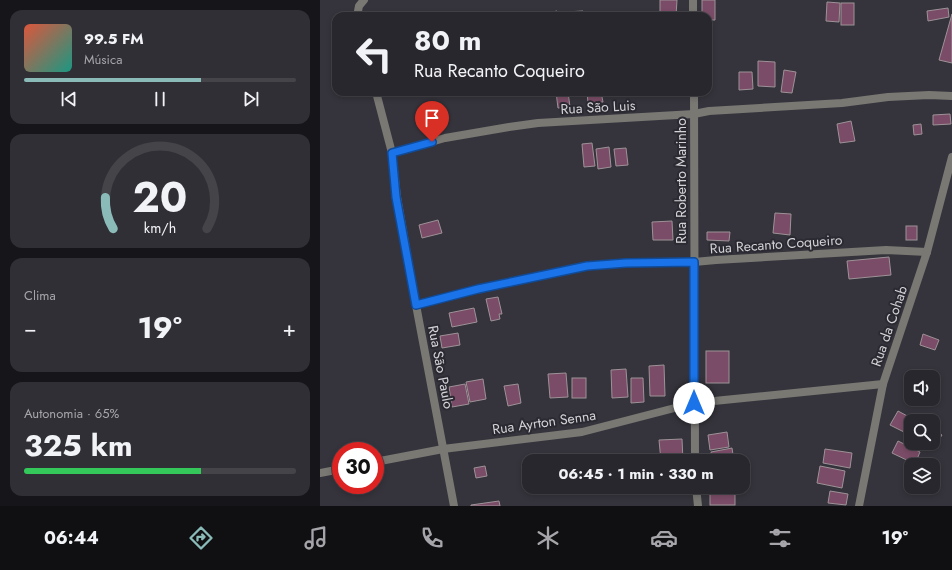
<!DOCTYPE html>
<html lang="pt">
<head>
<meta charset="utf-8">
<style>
	:root { --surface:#28272d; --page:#302f35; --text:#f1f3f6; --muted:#a5a5aa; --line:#444449; --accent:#8bbbb9 }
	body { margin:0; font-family:Jost,sans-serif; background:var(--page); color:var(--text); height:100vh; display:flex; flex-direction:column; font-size:15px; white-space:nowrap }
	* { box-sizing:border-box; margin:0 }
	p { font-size:13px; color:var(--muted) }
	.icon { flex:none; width:22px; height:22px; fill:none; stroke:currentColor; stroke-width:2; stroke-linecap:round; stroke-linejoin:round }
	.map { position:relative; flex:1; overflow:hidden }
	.side { display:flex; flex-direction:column; gap:10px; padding:10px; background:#161519; width:320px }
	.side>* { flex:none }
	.banner { position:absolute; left:12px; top:12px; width:380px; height:84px; border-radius:12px; box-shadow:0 2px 6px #0003,0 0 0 1px var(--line); background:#28272d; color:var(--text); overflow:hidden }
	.controls { position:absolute; left:584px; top:370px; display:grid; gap:8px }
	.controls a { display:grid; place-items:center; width:36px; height:36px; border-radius:8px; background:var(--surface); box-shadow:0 2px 6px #0003,0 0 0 1px var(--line); font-size:20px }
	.speed { position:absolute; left:12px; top:442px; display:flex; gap:8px; font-size:20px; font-weight:700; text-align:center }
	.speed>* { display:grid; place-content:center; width:52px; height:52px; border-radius:50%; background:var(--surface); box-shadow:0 2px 6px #0003,0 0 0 1px var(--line); line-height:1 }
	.speed .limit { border:6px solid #d22; background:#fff; color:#111 }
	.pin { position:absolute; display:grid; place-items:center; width:34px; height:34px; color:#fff; margin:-41px -17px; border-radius:50% 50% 50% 0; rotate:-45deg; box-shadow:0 0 4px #0007 }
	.pin .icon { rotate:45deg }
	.me { position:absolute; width:44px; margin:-22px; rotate:0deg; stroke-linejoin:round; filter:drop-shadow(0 0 3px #0008) }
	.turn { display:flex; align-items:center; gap:14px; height:84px; padding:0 16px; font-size:18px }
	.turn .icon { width:52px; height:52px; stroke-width:2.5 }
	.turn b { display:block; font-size:28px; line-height:34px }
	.big { font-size:30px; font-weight:700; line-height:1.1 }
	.side .card { flex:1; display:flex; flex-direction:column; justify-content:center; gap:6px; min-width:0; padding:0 14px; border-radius:12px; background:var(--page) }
	.side .dial { align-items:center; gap:0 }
	.dial svg { height:104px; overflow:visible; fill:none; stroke:var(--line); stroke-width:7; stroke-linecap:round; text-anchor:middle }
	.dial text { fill:var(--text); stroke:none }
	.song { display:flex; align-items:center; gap:12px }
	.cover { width:48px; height:48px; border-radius:6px; background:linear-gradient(135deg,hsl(10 70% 55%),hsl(170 70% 35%)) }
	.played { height:4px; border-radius:2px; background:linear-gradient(90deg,var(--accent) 65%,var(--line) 65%) }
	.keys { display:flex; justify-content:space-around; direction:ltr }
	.heat { display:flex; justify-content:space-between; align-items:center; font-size:22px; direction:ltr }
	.charge { height:6px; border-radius:3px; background:linear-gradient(90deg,#34c759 65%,var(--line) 0) }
	.trip { position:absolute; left:202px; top:454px; width:228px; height:40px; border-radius:12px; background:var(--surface); box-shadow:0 2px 6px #0003,0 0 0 1px var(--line); font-weight:700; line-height:40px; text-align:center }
	.tabs { display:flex; height:64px; justify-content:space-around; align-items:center; background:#101012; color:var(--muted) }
	.tabs .icon { width:28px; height:28px }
	.tabs .selected { color:var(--accent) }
	.tabs b { font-size:18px; color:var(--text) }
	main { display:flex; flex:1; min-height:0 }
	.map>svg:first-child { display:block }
</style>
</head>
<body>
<main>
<section class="side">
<div class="card">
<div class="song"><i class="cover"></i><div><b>99.5 FM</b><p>Música</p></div></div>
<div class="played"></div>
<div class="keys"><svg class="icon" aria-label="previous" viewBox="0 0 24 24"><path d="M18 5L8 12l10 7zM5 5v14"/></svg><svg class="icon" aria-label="pause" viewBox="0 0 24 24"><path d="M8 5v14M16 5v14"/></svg><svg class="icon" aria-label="next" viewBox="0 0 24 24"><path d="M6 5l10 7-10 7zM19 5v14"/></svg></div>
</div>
<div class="card dial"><svg viewBox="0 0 100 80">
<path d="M14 69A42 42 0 1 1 86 69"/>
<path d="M14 69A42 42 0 0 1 8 45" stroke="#8bbbb9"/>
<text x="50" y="56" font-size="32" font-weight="700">20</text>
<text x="50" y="72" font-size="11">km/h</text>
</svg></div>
<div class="card"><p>Clima</p>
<div class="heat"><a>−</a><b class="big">19°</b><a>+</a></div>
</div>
<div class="card"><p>Autonomia · 65%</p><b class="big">325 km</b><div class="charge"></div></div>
</section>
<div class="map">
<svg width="632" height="506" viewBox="0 0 632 506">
	<rect width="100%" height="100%" fill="#35343c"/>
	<g fill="#7b4c67" stroke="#9d9297">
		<polygon points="340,0 357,0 356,16 340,16"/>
		<polygon points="382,0 395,0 395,20 388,20 388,16 382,16"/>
		<polygon points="507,2 520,3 519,22 506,21"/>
		<rect x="521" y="3" width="13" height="22"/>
		<polygon points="628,8 629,17 608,21 607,11"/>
		<polygon points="237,11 238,16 222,16 222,14"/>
		<polygon points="263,11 263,16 246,16 246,12"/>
		<polygon points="632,14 632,63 619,60"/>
		<polygon points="438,61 455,62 455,87 438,86"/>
		<polygon points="464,70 476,72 472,93 461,92"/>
		<polygon points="419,72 432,72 433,89 419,90"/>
		<polygon points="236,92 248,92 250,107 238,108"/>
		<polygon points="267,92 281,92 283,102 268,103"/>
		<polygon points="630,114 631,124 613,125 613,115"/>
		<polygon points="531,121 535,141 520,143 517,124"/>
		<polygon points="601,124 602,134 594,135 593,125"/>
		<polygon points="272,143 275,166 264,167 262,144"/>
		<polygon points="289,147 291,167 278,169 276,149"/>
		<polygon points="306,148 308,165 296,166 294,149"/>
		<polygon points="455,213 471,214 470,235 453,233"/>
		<polygon points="118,220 122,233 102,238 99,225"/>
		<polygon points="352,221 353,240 333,240 332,222"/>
		<rect x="586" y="226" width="11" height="14"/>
		<polygon points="387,232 410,232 409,241 387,240"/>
		<polygon points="569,257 571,275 529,279 527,261"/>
		<polygon points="178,297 182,314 179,314 180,319 171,321 166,299"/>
		<polygon points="154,308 157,322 132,327 129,313"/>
		<polygon points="138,333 140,345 122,348 120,336"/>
		<polygon points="603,334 619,340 615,350 600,345"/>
		<rect x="386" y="351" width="23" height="32"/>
		<polygon points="344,365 345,396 330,396 329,366"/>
		<polygon points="306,369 308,397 292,398 291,370"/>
		<polygon points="246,373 248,397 230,398 228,374"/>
		<rect x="252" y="378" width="14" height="20"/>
		<polygon points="311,378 323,378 324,402 311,403"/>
		<polygon points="163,379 166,399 150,402 146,382"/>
		<polygon points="145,384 149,404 132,407 129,387"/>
		<polygon points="198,384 201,403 188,406 184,386"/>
		<polygon points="578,411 591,418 584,432 570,425"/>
		<polygon points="613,430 622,435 612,450 600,443 613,443"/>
		<polygon points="407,432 409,447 390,450 388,435"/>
		<polygon points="362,439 363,461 341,461 339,440"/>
		<polygon points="578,441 600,452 595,464 572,453"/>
		<polygon points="412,448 414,461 392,461 391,452"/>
		<polygon points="505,449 532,453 530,468 503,463"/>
		<rect x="257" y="454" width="17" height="7"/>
		<polygon points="165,466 167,476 156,478 154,468"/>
		<polygon points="500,466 525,471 522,488 497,483"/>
		<polygon points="393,487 420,487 420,489 393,490"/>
		<rect x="390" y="491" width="25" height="14"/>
		<polygon points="510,491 528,494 526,505 508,503"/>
		<polygon points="179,501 180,506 151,506 151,505"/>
	</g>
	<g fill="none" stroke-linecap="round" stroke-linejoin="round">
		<g stroke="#797873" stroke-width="8">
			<polyline points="373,0 373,16"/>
			<polyline points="37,16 39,6 44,0"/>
			<polyline points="56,92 72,153 77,197 96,305 134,506"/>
			<polyline points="374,92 375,461"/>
			<polyline points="72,153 125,138 189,127 218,123 374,114 389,111 522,103 568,97 609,95 632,96"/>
			<polyline points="96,305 158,289 267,266 307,263 374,262 396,260 566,250 607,252"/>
			<polyline points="55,462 123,449 262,432 374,403 563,384"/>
			<polyline points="0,473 21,469"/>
			<polyline points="376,487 378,506"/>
			<polyline points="539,506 563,384 607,252 632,157"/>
		</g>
	</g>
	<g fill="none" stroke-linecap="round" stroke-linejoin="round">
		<g stroke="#114b97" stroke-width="10">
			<polyline id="route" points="112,142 72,153 76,197 96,305 158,289 267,266 306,263 374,262 374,403"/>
		</g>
		<use href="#route" stroke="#1a73e8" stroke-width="7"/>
	</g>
	<g text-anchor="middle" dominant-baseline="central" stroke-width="4" stroke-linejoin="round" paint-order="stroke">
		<g font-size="14" fill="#d3d2d7" stroke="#2b2a32">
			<text transform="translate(278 107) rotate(-3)">Rua São Luis</text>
			<text transform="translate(361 181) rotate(-90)">Rua Roberto Marinho</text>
			<text transform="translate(456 244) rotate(-4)">Rua Recanto Coqueiro</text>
			<text transform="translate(569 326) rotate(-71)">Rua da Cohab</text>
			<text transform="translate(121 367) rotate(79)">Rua São Paulo</text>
			<text transform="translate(224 422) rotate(-8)">Rua Ayrton Senna</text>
		</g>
	</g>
</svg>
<div class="controls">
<a><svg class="icon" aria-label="sound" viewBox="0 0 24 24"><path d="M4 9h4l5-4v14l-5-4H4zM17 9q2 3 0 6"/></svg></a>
<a><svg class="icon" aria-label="search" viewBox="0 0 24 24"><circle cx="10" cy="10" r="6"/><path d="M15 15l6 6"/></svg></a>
<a><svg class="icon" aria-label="layers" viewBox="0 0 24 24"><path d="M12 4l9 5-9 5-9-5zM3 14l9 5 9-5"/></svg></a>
</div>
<div class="speed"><div class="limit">30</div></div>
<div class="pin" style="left:112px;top:142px;background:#d93025"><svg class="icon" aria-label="arrive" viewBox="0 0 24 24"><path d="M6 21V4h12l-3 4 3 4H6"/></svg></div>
<svg class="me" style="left:374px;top:403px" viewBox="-20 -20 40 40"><circle r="19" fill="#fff"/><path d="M0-13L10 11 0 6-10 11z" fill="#1a73e8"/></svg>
<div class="trip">06:45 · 1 min · 330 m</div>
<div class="banner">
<div class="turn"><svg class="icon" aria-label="left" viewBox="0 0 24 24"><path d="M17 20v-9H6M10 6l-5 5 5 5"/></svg><div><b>80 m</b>Rua Recanto Coqueiro</div></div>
</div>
</div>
</main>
<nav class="tabs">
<b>06:44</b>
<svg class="icon selected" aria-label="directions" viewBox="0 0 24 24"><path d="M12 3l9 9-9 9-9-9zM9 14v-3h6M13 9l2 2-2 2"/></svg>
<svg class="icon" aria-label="music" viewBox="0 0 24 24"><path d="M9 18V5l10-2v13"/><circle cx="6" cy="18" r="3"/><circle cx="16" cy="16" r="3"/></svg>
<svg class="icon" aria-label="phone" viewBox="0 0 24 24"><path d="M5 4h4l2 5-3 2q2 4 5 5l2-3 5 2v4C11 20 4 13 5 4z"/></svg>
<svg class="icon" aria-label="climate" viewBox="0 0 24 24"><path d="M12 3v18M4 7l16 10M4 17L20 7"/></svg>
<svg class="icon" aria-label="car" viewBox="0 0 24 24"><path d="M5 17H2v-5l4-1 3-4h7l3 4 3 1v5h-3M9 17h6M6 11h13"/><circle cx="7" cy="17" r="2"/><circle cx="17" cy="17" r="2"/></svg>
<svg class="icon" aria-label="filters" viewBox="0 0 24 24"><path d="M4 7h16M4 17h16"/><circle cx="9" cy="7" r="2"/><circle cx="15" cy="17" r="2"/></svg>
<b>19°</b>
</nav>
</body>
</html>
